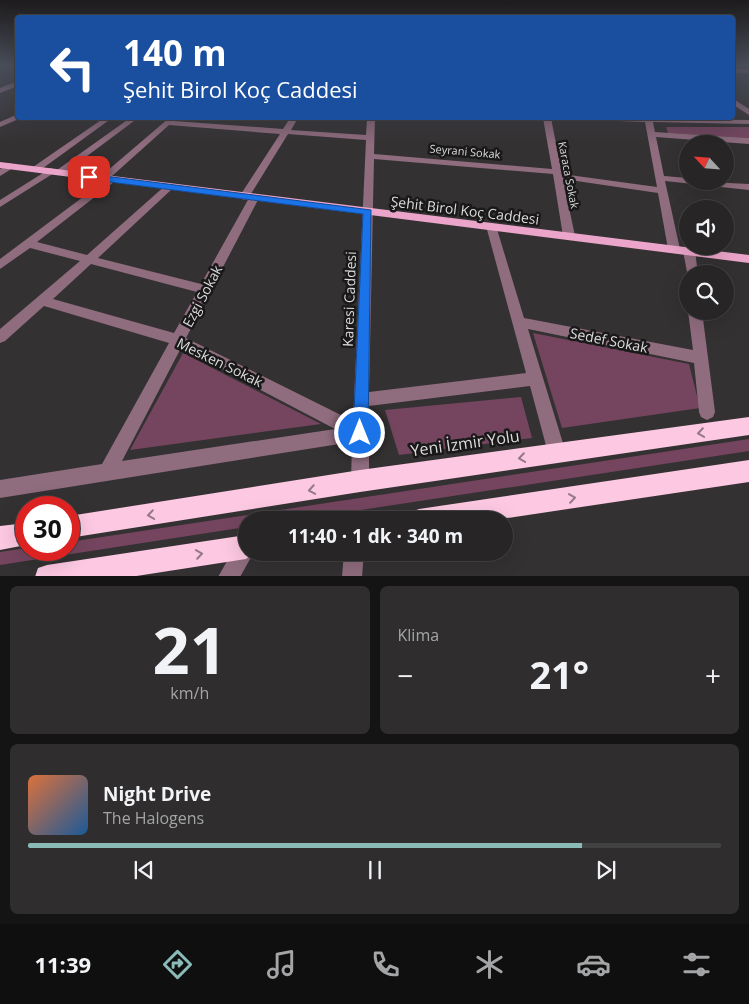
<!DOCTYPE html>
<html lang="tr">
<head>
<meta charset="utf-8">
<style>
	:root { --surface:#272526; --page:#2f2d2e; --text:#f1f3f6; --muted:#a4a5a7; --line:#434243; --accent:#8bbbb9 }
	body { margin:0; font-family:"Open Sans",sans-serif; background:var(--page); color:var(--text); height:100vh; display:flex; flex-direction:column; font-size:19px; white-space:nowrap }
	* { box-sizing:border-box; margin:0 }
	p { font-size:16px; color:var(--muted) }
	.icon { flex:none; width:28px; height:28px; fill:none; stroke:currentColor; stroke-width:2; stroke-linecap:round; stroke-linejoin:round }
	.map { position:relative; height:576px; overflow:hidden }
	.drawer { display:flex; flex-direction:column; gap:10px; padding:10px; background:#151415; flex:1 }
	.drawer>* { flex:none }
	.top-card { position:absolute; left:15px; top:15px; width:720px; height:105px; border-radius:5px; box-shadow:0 5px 20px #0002,0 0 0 1px var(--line); background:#1a4fa0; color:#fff; overflow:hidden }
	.needle { width:32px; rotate:296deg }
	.tools { position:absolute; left:679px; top:135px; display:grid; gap:10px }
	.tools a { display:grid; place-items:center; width:55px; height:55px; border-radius:50%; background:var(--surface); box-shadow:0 5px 20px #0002,0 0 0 1px var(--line); font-size:25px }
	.speed { position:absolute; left:15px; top:496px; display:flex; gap:10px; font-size:25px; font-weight:700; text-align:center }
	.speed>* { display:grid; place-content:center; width:65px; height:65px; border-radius:50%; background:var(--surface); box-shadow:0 5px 20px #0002,0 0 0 1px var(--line); line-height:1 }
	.speed .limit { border:8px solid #d22; background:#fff; color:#111 }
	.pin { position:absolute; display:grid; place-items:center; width:42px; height:42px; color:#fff; margin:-21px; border-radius:10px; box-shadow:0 2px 8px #0006 }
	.me { position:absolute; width:55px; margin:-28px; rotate:0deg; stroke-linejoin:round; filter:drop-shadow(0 0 4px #0008) }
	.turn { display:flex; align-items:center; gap:18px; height:105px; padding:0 25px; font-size:22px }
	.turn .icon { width:65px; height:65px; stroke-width:2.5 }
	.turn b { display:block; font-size:35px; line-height:42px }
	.big { font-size:38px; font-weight:700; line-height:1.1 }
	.drawer .tile { flex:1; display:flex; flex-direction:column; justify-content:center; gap:8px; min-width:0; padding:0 18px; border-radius:8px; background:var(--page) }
	.drawer .dial { align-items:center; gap:0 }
	.dial b { font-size:65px; line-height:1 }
	.song { display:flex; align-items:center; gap:15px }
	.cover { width:60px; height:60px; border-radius:8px; background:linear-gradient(135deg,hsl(20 70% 55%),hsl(210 70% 35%)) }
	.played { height:5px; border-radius:2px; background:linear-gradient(90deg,var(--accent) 80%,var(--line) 80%) }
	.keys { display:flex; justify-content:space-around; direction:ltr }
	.heat { display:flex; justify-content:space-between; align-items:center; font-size:28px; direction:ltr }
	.drawer .tiles { flex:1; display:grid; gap:10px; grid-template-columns:1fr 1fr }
	.tile:last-child { grid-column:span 2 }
	.trip { position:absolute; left:238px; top:511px; width:275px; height:50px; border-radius:25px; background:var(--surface); box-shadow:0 5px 20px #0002,0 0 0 1px var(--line); font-weight:700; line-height:50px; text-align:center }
	.dock { display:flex; height:80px; justify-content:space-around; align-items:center; background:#100f0f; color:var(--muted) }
	.dock .icon { width:35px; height:35px }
	.dock .active { color:var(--accent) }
	.dock b { font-size:22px; color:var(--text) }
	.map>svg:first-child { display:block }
</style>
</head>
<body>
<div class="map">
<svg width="749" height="577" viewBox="0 0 749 577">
	<rect width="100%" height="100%" fill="#343132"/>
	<g fill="#75455f">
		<polygon points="666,127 749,127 749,138 668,133"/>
		<polygon points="533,333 689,364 700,408 562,428"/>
		<polygon points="183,353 321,424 130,450"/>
		<polygon points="521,397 532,438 399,455 385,410"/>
		<polygon points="749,439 749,451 295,520 246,520 246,527 0,565 0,552 26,548 26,550 69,550 69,542"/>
	</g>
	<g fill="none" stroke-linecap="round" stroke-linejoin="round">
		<g fill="#8f6c7e" fill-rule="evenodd">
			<rect x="732" y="69" width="17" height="4"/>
			<polygon points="18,81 18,86 0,93 0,88"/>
			<polygon points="732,98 749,109 749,115 732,104"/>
			<polygon points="18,114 18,118 21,118 0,127 0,122"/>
			<polygon points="104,118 112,118 39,171 33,171 33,167"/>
			<polygon points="130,118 138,118 63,174 57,174 57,170"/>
			<path d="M169,118H177L174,121L283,129L290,118H298L291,130L366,135L367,118H375L374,154L552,169L543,118H551L562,174L657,187L645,122L590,120L586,118L749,120V124L653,122L655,132L749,138V144L656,137L664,176L688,178V181L749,184V190L665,181L680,249L674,253L668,249L658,193L563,179L575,236L569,240L563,236L553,174L374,159L369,392L526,373L486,226L491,223L496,226L524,318L693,350L688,311H702L715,412L713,417L707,420L701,417L699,412L694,363L528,329L566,453L563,459L557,462L551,459L548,453L530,386L369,406V481L366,487L360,490L354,487L351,481L352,442L0,498V480L102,464L169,343L44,306L5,341L0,343V329L80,261L30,248L0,269V259L103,182L98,179L100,177ZM169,125L280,134L239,197L244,200L249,197L288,134L366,140L353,421L186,338L259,198L258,196L254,195L249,198L201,284L98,258L172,189V185H166L87,255L37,242L114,182V178L111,177ZM91,264L197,292L174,333L53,299ZM181,348L335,429L122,461Z"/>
			<polygon points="10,163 15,166 13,168 0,176 0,169"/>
			<polygon points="51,168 56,171 54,173 0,207 0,200"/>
			<polygon points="689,247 695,251 698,274 688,274 688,277 683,251"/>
			<polygon points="246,537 246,552 254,552 240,577 218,577 239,540"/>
			<polygon points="344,552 364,552 362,577 342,577"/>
		</g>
		<polygon fill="#eba5ca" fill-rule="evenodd" points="0,162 749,255 749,263 0,168"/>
		<g fill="#fcc8e2" fill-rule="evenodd">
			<polygon points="749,417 749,435 360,492 69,538 69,516 360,470"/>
			<polygon points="749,460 749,482 494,520 408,520 411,512 419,509"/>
			<polygon points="26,523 26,545 0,550 0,526"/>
			<polygon points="246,535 246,552 255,552 246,559 130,577 35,577 38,568 47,565"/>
		</g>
	</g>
	<defs><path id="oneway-chevron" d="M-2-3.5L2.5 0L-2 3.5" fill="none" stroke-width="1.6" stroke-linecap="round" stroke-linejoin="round" transform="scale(1.25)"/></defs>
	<g stroke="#967988">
		<use href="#oneway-chevron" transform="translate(701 433) rotate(172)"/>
		<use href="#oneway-chevron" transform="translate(522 458) rotate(172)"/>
		<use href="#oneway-chevron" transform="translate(312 490) rotate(170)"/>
		<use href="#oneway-chevron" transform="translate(572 498) rotate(-8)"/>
		<use href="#oneway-chevron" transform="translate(151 515) rotate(171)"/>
		<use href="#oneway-chevron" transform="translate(199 554) rotate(-8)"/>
	</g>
	<linearGradient id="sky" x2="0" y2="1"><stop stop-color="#1d1b1c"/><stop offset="0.45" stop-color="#4a4e5a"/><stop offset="1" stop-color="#4a4e5a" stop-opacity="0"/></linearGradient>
	<rect width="749" height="145" fill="url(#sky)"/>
	<polygon fill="#1a73e8" stroke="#114b97" points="89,174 371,210 368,433 366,438 360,440 355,438 353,433 363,214 86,179 84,177"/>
	<g text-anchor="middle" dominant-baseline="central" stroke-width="5" stroke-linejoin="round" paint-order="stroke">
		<g font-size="11" fill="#dddbdb" stroke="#1a191a">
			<text transform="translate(465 151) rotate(5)">Seyrani Sokak</text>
			<text transform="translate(569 175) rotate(79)">Karaca Sokak</text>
		</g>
		<g font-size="14" fill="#dddbdb" stroke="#1a191a">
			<text transform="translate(465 210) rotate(7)">Şehit Birol Koç Caddesi</text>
			<text transform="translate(202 296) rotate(-62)">Ezgi Sokak</text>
			<text transform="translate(349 299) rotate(-88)">Karesi Caddesi</text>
			<text transform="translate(609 340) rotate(11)">Sedef Sokak</text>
			<text transform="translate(220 362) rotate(26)">Mesken Sokak</text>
		</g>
		<g font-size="16" fill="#dddbdb" stroke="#1a191a">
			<text transform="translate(465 443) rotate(-8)">Yeni İzmir Yolu</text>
		</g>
	</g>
</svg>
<div class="tools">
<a><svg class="needle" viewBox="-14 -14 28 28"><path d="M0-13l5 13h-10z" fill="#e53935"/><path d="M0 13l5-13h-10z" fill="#a4a5a7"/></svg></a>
<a><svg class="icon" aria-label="sound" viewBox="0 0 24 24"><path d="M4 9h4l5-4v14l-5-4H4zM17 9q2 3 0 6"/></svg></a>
<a><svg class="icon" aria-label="search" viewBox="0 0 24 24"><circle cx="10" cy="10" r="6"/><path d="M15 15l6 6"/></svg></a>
</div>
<div class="speed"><div class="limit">30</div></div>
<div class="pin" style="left:89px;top:177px;background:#d93025"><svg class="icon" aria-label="arrive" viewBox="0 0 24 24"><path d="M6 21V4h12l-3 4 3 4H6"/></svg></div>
<svg class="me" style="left:360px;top:433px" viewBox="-20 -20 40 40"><circle r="17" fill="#1a73e8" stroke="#fff" stroke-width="3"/><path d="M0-11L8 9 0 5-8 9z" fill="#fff"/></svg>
<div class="trip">11:40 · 1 dk · 340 m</div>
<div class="top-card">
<div class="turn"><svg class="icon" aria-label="left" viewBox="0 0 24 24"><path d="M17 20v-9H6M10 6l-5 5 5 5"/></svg><div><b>140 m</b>Şehit Birol Koç Caddesi</div></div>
</div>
</div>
<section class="drawer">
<div class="tiles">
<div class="tile dial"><b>21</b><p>km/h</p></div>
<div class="tile"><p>Klima</p>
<div class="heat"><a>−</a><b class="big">21°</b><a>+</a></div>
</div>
<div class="tile">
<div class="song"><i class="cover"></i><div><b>Night Drive</b><p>The Halogens</p></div></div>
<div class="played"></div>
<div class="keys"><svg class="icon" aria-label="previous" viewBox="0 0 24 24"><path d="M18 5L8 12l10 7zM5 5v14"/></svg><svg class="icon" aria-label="pause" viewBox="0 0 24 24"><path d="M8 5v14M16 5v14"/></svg><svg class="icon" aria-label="next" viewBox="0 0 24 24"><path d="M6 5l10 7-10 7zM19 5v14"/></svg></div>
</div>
</div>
</section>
<nav class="dock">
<b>11:39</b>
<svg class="icon active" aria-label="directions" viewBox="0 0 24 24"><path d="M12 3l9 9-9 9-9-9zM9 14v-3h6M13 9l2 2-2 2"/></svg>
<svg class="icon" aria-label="music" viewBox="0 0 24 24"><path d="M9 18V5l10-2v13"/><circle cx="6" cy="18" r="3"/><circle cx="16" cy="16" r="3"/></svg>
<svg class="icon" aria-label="phone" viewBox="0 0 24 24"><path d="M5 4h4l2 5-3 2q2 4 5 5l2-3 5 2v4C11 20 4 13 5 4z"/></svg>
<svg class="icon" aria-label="climate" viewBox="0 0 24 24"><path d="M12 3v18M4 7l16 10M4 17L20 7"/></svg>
<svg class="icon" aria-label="car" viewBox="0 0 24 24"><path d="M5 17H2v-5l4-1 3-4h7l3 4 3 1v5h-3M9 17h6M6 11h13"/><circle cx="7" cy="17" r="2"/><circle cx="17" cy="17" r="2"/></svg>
<svg class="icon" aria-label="filters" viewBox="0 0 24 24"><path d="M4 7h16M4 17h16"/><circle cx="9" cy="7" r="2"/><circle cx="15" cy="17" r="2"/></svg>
</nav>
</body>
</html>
